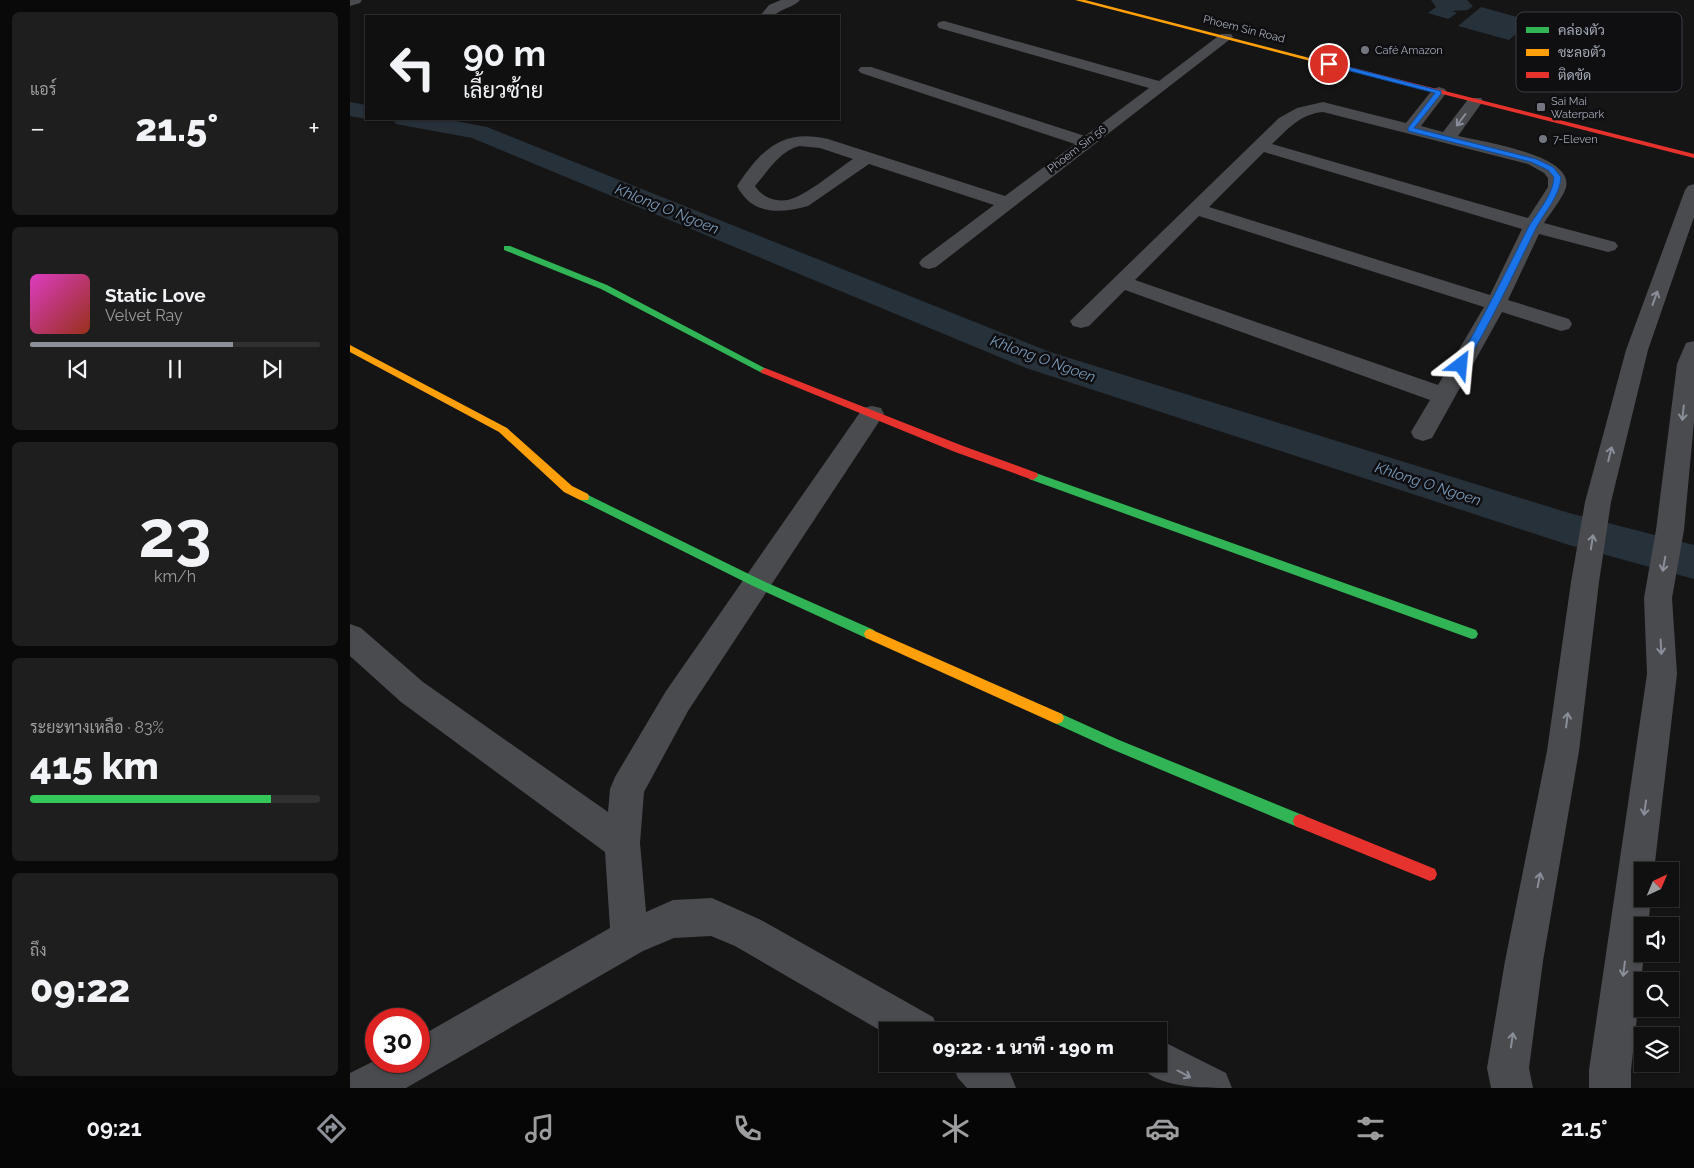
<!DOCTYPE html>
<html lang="th">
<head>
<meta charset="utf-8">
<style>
	:root { --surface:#101010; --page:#1e1e1e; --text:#f1f3f6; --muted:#9c9d9f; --line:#303030; --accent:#8c9099 }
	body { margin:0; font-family:Raleway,Sarabun,sans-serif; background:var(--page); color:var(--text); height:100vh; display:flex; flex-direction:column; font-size:19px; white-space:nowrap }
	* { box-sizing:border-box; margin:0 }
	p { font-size:16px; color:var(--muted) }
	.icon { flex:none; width:28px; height:28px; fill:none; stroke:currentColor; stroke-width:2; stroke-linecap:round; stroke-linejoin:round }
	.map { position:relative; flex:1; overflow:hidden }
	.details { display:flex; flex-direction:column; gap:12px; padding:12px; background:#090909; width:350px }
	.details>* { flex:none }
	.top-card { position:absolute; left:15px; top:15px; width:475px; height:105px; border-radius:0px; box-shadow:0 1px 4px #0004,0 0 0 1px var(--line); background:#101010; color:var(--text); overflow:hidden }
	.needle { width:32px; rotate:44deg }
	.fabs { position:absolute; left:1284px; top:862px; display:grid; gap:10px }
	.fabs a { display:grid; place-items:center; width:45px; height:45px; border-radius:0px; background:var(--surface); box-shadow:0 1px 4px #0004,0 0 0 1px var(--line); font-size:25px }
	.speed { position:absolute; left:15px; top:1008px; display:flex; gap:10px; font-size:25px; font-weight:700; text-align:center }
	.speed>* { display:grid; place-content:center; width:65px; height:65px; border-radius:50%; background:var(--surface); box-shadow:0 1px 4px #0004,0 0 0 1px var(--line); line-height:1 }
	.speed .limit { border:8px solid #d22; background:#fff; color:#111 }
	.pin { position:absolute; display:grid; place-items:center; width:42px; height:42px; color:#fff; margin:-21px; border:2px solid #fff; border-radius:50%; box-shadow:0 1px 5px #0007 }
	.me { position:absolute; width:55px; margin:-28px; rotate:29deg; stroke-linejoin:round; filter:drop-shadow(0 0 4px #0008) }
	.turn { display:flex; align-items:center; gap:18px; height:105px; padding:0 15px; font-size:22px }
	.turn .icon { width:65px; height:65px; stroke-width:2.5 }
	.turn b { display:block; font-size:35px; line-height:42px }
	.big { font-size:38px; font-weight:800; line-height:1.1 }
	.details .card { flex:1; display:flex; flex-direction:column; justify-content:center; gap:8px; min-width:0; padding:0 18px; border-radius:8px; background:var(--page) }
	.details .dial { align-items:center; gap:0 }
	.dial b { font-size:65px; line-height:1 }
	.song { display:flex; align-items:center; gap:15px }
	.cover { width:60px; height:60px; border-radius:8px; background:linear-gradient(135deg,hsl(310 70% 55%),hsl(10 70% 35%)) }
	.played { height:5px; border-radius:2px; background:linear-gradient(90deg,var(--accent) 70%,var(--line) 70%) }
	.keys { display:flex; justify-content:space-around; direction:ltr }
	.heat { display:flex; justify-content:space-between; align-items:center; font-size:28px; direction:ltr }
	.charge { height:8px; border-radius:4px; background:linear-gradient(90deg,#34c759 83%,var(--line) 0) }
	.trip { position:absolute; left:529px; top:1022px; width:288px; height:50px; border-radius:0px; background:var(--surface); box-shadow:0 1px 4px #0004,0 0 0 1px var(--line); font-weight:800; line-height:50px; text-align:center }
	.dock { display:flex; height:80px; justify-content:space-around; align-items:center; background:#060606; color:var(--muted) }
	.dock .icon { width:35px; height:35px }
	.dock .active { color:var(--accent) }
	.dock b { font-size:22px; color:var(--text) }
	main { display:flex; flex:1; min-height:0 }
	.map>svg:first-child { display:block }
</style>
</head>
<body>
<main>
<section class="details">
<div class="card"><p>แอร์</p>
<div class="heat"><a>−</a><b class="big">21.5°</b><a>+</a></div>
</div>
<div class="card">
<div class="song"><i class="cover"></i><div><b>Static Love</b><p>Velvet Ray</p></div></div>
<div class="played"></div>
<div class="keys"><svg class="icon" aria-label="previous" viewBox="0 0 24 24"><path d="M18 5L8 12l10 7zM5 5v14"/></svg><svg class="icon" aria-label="pause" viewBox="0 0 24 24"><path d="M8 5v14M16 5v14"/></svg><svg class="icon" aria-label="next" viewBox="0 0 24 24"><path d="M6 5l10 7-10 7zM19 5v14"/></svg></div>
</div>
<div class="card dial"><b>23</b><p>km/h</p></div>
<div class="card"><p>ระยะทางเหลือ · 83%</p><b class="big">415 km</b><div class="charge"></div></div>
<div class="card"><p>ถึง</p><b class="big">09:22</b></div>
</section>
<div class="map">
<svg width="1344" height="1088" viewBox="0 0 1344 1088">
	<rect width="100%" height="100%" fill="#151516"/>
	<g fill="#273139">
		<polygon points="1081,0 1117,0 1123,6 1118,10 1102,11 1107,13 1098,19 1078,13 1086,7"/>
		<polygon points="1131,7 1181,21 1159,40 1108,26"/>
	</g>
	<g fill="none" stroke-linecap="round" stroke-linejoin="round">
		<g fill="#273139" fill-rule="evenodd">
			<polygon points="0,102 16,105 16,119 18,119 16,119 0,116"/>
			<polygon points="43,119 96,119 137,127 700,352 1219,513 1344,545 1344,579 1219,545 676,368 122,138 46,124"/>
		</g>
		<g fill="#494b4f" fill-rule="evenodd">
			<polygon points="0,0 12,0 10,3 0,6"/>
			<path d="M431,0H450C443,8 431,8 424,16H410L419,5Z"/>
			<path d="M594,21L809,81L871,34H881L883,37L586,267L579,269L572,267L569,263L572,259L644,205L519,164L458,206C429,214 402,215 387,186C411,150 432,128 478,139L655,196L725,144L511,73L508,70L511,67H521L735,136L799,88L589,28L587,25L589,22ZM449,146L470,148L503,159C488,169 460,192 444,198C430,204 413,199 405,186C418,171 430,151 449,146Z"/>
			<path d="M1089,87L1095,89L1097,92L1071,126L1093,132L1119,98H1131L1133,101L1108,136C1130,141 1224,155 1216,187C1214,196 1200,214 1194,223L1265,242L1268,246L1265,250L1258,252L1189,234L1158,300L1219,319L1222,324L1219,329L1211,331L1152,312L1082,438L1073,441L1064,438L1061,432L1080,400L775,290L739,326L731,328L723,326L720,321L929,118L947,108L973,102L1056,123L1083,89ZM973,112L1178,164L1194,173L1198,178V187L1178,218L922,144C938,129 950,114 973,112ZM914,152L1172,229L1140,295L859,207ZM849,216L1134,307L1088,385L785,280Z"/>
			<polygon points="1344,184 1344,217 1298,350 1261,502 1249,582 1229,751 1193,961 1179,1068 1183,1088 1141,1088 1137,1068 1155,961 1197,751 1221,582 1235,502 1276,350 1335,190 1338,186"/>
			<polygon points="1344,341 1344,421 1334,530 1322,598 1327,674 1304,871 1292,871 1292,899 1301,899 1298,926 1292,926 1292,954 1294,954 1281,1070 1281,1088 1239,1088 1239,1070 1297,674 1294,598 1306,530 1327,364 1336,343"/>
			<polygon points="522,406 531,408 534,414 338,711 294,792 290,843 296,912 323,900 362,898 411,920 583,1017 589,1031 538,1031 538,1035 385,946 361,936 324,938 293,951 56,1088 0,1088 0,1073 26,1060 26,1061 69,1061 69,1037 260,928 255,852 51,702 0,656 0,624 11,628 73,682 258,812 260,789 265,777 316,691 513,408"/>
			<path d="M808,1039L876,1073L882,1088C853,1088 803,1088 790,1064H808Z"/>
			<polygon points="602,1064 650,1064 660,1073 666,1088 617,1088 608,1078"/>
		</g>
		<g fill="#30b455" fill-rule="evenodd">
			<polygon points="154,246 160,246 257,285 420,371 415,374 412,373 251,289 154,250"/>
			<polygon points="683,472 1126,630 1128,634 1126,638 1122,639 679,479 678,476"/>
			<polygon points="234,493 411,580 524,630 526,634 524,638 520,639 516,638 403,586 230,500 229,497 230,494"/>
			<polygon points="707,712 769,740 955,816 957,821 955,826 950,828 759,748 702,722 700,718 702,714"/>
		</g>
		<g fill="#ff9f0a" fill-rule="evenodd">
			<polygon points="725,0 735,0 971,61 968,63"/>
			<polygon points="0,345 157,428 222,486 238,494 239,497 238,500 230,500 214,492 149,432 0,352"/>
			<polygon points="520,629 712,714 714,718 712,722 707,724 702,722 516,638 514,634 516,630"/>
		</g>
		<g fill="#e5322d" fill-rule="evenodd">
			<polygon points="968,59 1344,154 1344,158 966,62 965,61"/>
			<polygon points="415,368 613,446 687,473 688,476 683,480 605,452 412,373 410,371"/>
			<polygon points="950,814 1085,869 1087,874 1085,879 1080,881 945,826 943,821 945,816"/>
		</g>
	</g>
	<defs><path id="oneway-shaft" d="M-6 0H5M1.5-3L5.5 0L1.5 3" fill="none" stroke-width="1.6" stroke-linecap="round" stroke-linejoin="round" transform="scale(1.25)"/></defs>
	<g stroke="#898e98">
		<use href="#oneway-shaft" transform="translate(1111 120) rotate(127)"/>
		<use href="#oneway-shaft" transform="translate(1305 298) rotate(-70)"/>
		<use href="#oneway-shaft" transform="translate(1333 413) rotate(96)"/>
		<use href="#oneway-shaft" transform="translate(1260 454) rotate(-76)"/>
		<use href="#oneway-shaft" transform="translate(1242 542) rotate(-81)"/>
		<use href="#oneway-shaft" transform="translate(1314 564) rotate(100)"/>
		<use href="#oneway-shaft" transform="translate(1311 647) rotate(87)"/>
		<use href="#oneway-shaft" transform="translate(1217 720) rotate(-83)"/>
		<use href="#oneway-shaft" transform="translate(1295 808) rotate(98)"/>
		<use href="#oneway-shaft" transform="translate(1189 880) rotate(-79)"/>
		<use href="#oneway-shaft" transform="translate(1274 969) rotate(97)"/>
		<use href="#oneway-shaft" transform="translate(1162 1040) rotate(-82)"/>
		<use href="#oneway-shaft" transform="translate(834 1074) rotate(28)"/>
	</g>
	<path fill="#1a73e8" stroke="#114b97" d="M979,62L1091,91V94L1064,128L1186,159L1203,167L1211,177C1210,196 1195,211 1186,228C1163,275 1141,322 1114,367H1108L1106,365C1132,320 1155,274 1178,228C1187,212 1203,196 1204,177L1198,170L1181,162L1058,131V128L1085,93L977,65L976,64Z"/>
	<g fill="#73767f" stroke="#0f0f12" stroke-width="2">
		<circle cx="1015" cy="50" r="5"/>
		<rect x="1186" y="102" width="10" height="10" rx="2.5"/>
		<circle cx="1193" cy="139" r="5"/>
	</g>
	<g text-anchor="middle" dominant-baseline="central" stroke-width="5" stroke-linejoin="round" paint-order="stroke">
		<g font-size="11" fill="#a5abb8" stroke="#0f0f12">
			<text transform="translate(894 29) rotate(14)">Phoem Sin Road</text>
			<text transform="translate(727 149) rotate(-37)">Phoem Sin 56</text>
		</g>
		<g font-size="11" fill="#a5abb8" stroke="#0f0f12" text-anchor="start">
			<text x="1025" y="50">Café Amazon</text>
			<text x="1201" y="101">Sai Mai<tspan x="1201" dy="13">Waterpark</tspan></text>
			<text x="1203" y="139">7-Eleven</text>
		</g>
		<g font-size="15" font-style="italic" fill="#789ab7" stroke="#0f0f12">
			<text transform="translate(317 209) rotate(22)">Khlong O Ngoen</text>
			<text transform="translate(693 359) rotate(20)">Khlong O Ngoen</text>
			<text transform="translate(1078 484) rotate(18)">Khlong O Ngoen</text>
		</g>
	</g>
	<rect x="1166" y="12" width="166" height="80" rx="8" fill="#0f0f12" stroke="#3c3e44" stroke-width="1"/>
	<rect x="1176" y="27" width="23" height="6" fill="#30b455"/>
	<rect x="1176" y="49" width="23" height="7" fill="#ff9f0a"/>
	<rect x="1176" y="72" width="23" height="6" fill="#e5322d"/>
	<g font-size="14" fill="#a5abb8">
		<text x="1208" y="35">คล่องตัว</text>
		<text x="1208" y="57">ชะลอตัว</text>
		<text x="1208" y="80">ติดขัด</text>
	</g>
</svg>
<div class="fabs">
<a><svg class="needle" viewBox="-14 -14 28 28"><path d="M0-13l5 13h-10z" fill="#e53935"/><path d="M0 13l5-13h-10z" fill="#9c9d9f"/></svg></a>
<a><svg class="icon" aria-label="sound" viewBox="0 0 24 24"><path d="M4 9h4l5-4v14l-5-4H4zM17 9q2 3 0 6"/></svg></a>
<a><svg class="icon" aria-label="search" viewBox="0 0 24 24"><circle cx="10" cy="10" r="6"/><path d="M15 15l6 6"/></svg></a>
<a><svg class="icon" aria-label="layers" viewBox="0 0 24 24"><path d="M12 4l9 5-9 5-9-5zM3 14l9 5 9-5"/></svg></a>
</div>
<div class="speed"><div class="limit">30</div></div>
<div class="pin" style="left:979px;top:64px;background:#d93025"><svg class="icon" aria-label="arrive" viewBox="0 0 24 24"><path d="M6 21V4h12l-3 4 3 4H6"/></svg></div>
<svg class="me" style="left:1111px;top:365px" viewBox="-20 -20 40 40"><path d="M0-17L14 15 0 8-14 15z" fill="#1a73e8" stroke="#fff" stroke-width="4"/></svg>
<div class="trip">09:22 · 1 นาที · 190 m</div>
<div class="top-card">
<div class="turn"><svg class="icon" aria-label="left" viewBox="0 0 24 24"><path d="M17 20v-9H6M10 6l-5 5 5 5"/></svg><div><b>90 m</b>เลี้ยวซ้าย</div></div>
</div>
</div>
</main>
<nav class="dock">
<b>09:21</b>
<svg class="icon active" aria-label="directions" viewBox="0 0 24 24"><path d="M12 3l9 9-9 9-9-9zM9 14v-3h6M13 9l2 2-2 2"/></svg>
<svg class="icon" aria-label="music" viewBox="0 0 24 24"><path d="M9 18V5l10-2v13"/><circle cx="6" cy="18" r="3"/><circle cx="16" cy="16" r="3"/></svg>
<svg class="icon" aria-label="phone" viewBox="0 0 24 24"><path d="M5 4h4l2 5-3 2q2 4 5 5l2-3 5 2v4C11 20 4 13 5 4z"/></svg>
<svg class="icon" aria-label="climate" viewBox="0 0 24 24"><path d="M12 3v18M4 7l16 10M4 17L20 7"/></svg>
<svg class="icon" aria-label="car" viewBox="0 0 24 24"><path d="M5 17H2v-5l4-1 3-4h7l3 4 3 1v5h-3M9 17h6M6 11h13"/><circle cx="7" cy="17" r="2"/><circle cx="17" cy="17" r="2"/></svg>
<svg class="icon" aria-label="filters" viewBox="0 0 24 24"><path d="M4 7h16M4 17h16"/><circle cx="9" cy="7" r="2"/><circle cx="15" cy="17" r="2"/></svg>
<b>21.5°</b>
</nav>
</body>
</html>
